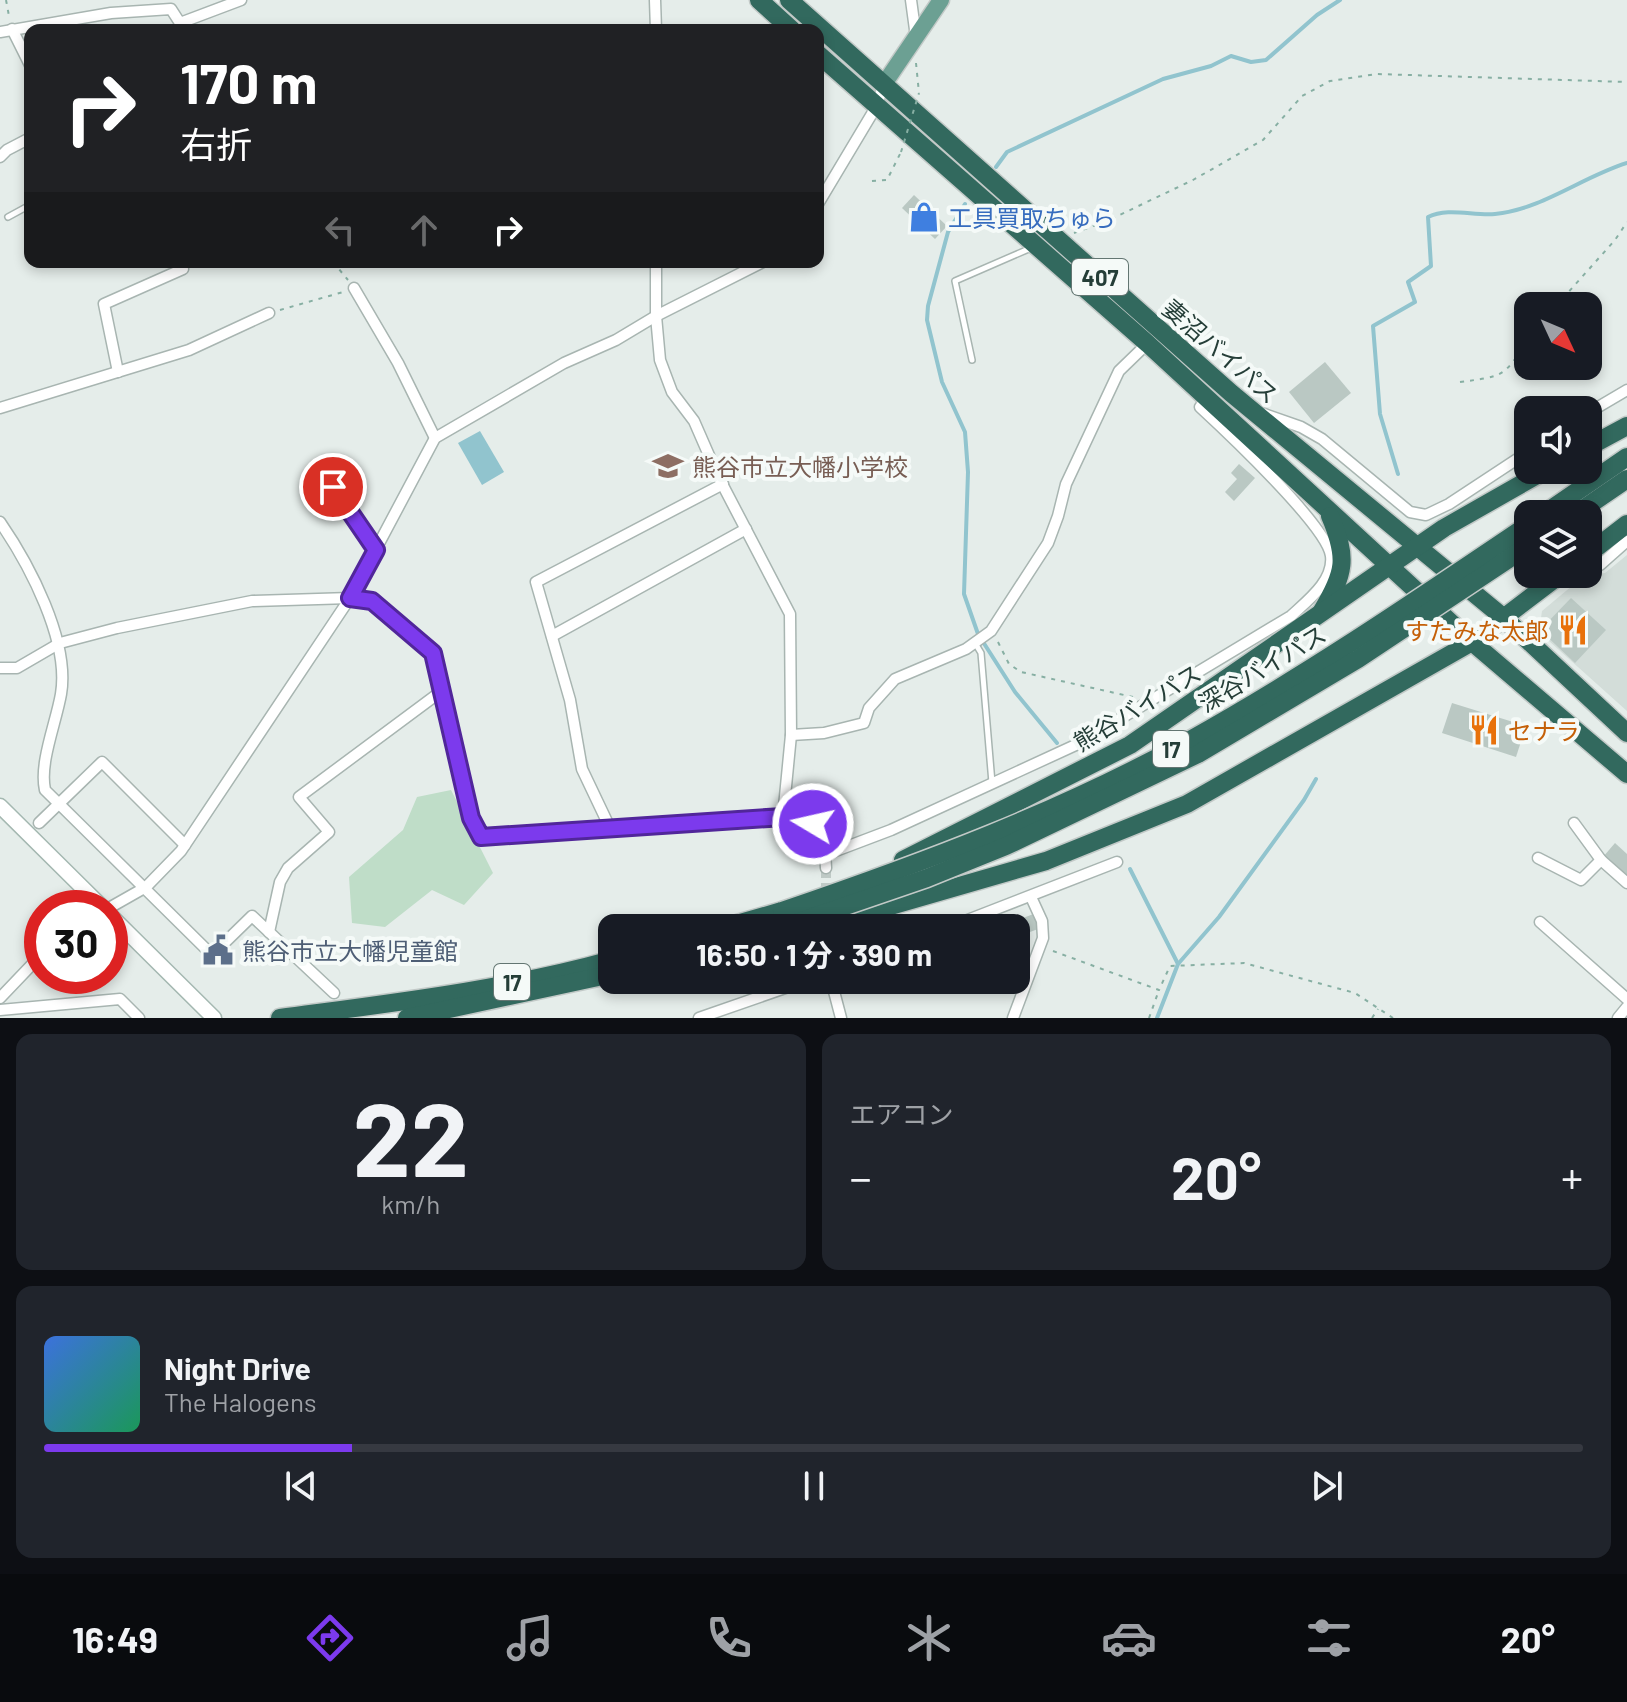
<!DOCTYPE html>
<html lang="ja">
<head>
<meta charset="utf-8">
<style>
	:root { --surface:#171b24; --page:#20242c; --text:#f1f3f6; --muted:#9ea1a6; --line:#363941; --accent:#7c3aed }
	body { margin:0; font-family:Barlow,"Noto Sans JP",sans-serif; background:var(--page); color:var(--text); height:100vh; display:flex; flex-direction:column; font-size:30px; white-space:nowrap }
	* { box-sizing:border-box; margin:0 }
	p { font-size:26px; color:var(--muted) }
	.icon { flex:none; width:44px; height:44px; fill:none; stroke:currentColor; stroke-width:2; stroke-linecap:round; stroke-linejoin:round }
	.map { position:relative; height:1018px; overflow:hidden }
	.drawer { display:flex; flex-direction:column; gap:16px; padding:16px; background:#0d0f14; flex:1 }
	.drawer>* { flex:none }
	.hud { position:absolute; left:24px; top:24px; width:800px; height:244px; border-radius:16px; box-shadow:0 4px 12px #0003; background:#202124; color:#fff; overflow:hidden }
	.needle { width:52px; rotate:134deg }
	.fabs { position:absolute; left:1514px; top:292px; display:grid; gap:16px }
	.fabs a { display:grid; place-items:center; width:88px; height:88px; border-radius:16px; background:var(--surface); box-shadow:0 4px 12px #0003; font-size:40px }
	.speed { position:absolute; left:24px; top:890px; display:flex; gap:16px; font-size:40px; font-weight:700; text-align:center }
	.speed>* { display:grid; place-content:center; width:104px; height:104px; border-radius:50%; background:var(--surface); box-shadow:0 4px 12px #0003; line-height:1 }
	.speed .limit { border:12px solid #d22; background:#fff; color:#111 }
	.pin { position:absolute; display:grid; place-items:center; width:68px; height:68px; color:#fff; margin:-34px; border:4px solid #fff; border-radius:50%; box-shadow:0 2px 8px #0007 }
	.me { position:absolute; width:88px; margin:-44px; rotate:279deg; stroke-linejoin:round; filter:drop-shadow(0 0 6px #0008) }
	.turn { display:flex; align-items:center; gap:28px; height:168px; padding:0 24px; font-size:36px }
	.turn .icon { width:104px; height:104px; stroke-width:2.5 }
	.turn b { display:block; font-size:56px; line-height:68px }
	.lanes { display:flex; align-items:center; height:76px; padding:0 24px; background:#0003; justify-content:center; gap:40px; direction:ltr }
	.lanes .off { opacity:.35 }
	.big { font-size:60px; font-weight:700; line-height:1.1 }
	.drawer .widget { flex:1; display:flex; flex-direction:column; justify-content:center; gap:12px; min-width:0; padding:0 28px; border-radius:16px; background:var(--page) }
	.drawer .dial { align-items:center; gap:0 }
	.dial b { font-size:104px; line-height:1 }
	.song { display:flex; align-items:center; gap:24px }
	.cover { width:96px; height:96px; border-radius:12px; background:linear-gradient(135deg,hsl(220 70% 55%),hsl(150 70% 35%)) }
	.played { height:8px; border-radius:4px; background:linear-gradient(90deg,var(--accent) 20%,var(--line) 20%) }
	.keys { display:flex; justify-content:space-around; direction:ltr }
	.heat { display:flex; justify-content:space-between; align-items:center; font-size:44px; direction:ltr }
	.drawer .tiles { flex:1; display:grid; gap:16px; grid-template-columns:1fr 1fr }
	.widget:last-child { grid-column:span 2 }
	.trip { position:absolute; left:598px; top:914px; width:432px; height:80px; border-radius:16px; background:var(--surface); box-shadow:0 4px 12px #0003; font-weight:700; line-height:80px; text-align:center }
	.tabs { display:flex; height:128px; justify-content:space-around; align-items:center; background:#090b0e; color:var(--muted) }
	.tabs .icon { width:56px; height:56px }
	.tabs .on { color:var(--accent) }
	.tabs b { font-size:36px; color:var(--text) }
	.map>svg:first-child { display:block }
</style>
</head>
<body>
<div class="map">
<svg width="1627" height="1018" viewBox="0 0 1627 1018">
	<rect width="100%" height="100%" fill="#e5edea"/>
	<polygon fill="#d3ddd9" points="1627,555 1627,711 1539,632 1542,611 1585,575 1605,573"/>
	<polygon fill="#bfddc8" points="451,790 493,873 464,905 432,890 385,927 352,923 349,877 403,830 417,797"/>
	<polygon fill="#91c4ce" points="480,431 504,472 482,485 458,443"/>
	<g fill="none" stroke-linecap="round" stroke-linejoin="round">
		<g stroke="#91c4ce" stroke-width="4">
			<polyline points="996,167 1007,152 1163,79 1211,66 1231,56 1251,62 1266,60 1317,15 1340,0"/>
			<polyline points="965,204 948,232 928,306 927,320 942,382 965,432 968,472 964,594 978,634 1015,692 1057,743"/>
			<path d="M1398,474L1380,414L1373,326L1415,302L1408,282L1431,266L1428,217C1448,207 1473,216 1495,214C1543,209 1582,177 1627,163"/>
			<polyline points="1130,869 1178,964"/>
			<polyline points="1157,1018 1178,964 1219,917 1304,800 1316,779"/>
		</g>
	</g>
	<g fill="#bac8c3">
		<polygon points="914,195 947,226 935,239 902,208"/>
		<polygon points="1325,362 1351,393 1314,423 1289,392"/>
		<polygon points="1239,464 1255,478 1234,501 1225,492 1237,479 1231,473"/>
		<polygon points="1571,598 1606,630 1575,663 1540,630"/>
		<polygon points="1452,703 1526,726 1516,757 1442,733"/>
		<polygon points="1615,843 1627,854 1627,878 1603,857"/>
		<polygon points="1036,913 1041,928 1016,937 1016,928 1012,928 1010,923"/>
	</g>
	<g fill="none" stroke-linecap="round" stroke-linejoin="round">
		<polyline stroke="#bfcac6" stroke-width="10" stroke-dasharray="10 5" stroke-linecap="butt" points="826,868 826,898"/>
		<g stroke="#a8b5b1" stroke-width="8">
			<g id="lane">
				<polyline points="8,217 30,205"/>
				<polyline points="972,360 955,281 1031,248"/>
				<polyline points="975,643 981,653 992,783"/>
			</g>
		</g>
		<g stroke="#a8b5b1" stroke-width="13">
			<g id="street">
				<polyline points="655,0 656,30"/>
				<polyline points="911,0 916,37"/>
				<polyline points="12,29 30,65"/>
				<polyline points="0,32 111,13 171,9 180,23 241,0"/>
				<polyline points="0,157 7,150 30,138"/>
				<polyline points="818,204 876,107 884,84"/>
				<polyline points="656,262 656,316 660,360 672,392 694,421 718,476 790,614 791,735 783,817"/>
				<polyline points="354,288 398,363 435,438"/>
				<polyline points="118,372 104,304 183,269"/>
				<polyline points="0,408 189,350 269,313"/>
				<polyline points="1588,413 1627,390"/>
				<polyline points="1264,414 1301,427 1322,439 1410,512 1426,515 1449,504 1528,452"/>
				<polyline points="319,466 376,550"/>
				<path d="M0,522C29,564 70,641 61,694C56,723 39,763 45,790L212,955L252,916L334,993"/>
				<polyline points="1588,559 1600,565 1627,541"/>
				<polyline points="552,636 746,529"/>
				<polyline points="0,668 17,668 60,643 117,628 252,601 350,598 372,601 433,653 471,818 481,837 783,817 813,824 824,835 826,868"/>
				<polyline points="791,735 824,733 864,723 869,708 895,679 966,649 991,631 1048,543 1058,516 1066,484 1119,371 1150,341"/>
				<polyline points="39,823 102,762 185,845"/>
				<polyline points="1574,823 1601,860 1627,883"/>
				<polyline points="611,830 582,769 570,700 536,582 723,484"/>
				<path d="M825,855L891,830L1080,743L1291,616C1307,601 1334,581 1331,556C1327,526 1226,431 1200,407L1207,399"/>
				<polyline points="1538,858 1581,880 1601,860"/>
				<polyline points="109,908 146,887 181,851 350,598 435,438 564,363 616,340 656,316 763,262"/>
				<polyline points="1540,922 1627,999"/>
				<polyline points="947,928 1117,862"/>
				<polyline points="269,932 280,882 288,868 329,832 299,797 443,690"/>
				<polyline points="831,980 841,1018"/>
				<polyline points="0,998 42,954"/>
				<polyline points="0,1010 120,999 139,1018"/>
				<polyline points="699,1018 808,980"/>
				<polyline points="1013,1018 1043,938 1042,921 1031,897"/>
				<polyline points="1618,1018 1627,1007"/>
			</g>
		</g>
		<g stroke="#a4b8b1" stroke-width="17">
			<g id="secondary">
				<polyline points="0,806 103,908"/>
				<polyline points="110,915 214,1018"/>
			</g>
		</g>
		<g stroke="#c2c9c7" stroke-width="19">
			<polyline id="primary" points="884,84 941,0"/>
		</g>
		<g stroke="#c2c9c7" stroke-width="21">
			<g id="highway">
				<polyline points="759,0 792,30"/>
				<polyline points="789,0 1231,393 1504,618 1627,733"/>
				<polyline points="818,54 1148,344 1472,642 1627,774"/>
				<polyline points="1588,447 1627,426"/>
				<polyline points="1544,514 1627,457"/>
				<polyline points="1576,514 1627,479"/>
				<polyline points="1588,554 1627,524"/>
				<path d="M1322,611C1345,573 1348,558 1330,516"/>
				<polyline points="903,860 1130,745 1444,528 1546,470"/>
				<polyline points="723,928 782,911"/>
				<polyline points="814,928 1046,861 1187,804 1472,642 1561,574"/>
				<path d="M280,1018C391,1003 504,990 612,960"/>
				<polyline points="407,1018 612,974"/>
			</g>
		</g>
		<g stroke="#87afa3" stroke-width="2" stroke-dasharray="4 6" stroke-linecap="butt">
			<polyline points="6,0 9,16"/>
			<polyline points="916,63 919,93"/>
			<polyline points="872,181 887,180 901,152"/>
			<polyline points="1074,233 1107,221 1193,180 1263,140 1302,96 1330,81 1377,74 1627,82"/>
			<polyline points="333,262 348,280"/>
			<polyline points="1556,306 1615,240 1627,222"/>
			<polyline points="280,310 343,292"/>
			<path d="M1460,382C1504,376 1503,378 1528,340"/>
			<polyline points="998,642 1009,664 1021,672 1133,697"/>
			<polyline points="1053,951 1159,990 1170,966 1244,963 1355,993 1393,1018"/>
			<polyline points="1149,1018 1159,990"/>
			<polyline points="1372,1018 1378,1009"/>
		</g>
		<use href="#lane" stroke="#fff" stroke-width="5"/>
		<use href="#street" stroke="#fff" stroke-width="10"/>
		<use href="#secondary" stroke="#fff" stroke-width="14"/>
		<use href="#primary" stroke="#6ca093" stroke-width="16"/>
		<use href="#highway" stroke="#32695e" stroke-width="18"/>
		<g stroke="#c2c9c7" stroke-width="21" stroke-linecap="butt">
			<g id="highway-bridge">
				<path d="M782,911C922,863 1060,812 1190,740C1307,675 1418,599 1528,525"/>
				<polyline points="787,926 927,878 1006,846 1198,754 1358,659 1528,546"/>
			</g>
		</g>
		<polyline stroke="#87afa3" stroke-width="2" stroke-dasharray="4 6" stroke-linecap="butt" points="901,152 919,93"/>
		<use href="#highway-bridge" stroke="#32695e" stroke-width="18"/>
	</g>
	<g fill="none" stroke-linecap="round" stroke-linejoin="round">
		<g stroke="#51269a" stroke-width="20">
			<polyline id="route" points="333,487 376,550 350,598 372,601 433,653 471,818 481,837 783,817 813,824"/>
		</g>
		<use href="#route" stroke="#7c3aed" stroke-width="14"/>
	</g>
	<defs>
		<g id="shop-bare" transform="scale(2.4)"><path d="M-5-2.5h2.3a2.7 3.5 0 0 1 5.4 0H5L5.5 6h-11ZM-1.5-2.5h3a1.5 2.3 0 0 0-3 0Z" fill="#3f7fe0" stroke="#f5faf8" stroke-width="2.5" paint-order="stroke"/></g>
		<g id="school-bare" transform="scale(2.4)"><path d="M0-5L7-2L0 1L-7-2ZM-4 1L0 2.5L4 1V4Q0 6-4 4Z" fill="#8d6e63" stroke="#f5faf8" stroke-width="2.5" paint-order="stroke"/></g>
		<g id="restaurant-bare" transform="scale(2.4)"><path d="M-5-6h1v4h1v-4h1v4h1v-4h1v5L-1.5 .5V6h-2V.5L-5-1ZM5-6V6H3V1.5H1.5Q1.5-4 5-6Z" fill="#e8710a" stroke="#f5faf8" stroke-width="2.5" paint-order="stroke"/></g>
		<g id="civic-bare" transform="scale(2.4)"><path d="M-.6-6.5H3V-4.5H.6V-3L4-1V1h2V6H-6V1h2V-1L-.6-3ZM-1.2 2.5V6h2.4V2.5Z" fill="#5c6f8a" stroke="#f5faf8" stroke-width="2.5" paint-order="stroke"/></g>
	</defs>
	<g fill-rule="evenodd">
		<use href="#shop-bare" x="924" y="217"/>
		<use href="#school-bare" x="668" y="466"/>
		<use href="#restaurant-bare" x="1573" y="630"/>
		<use href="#restaurant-bare" x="1484" y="730"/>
		<use href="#civic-bare" x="218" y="950"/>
	</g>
	<g text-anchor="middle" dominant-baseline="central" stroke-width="8" stroke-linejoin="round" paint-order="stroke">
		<g fill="#f5faf8" stroke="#637672" stroke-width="2">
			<rect x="1072" y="259" width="56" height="36" rx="6"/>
			<rect x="1153" y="731" width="36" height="36" rx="6"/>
			<rect x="494" y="964" width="36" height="36" rx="6"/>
		</g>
		<g font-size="22" font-weight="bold" fill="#253e38">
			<text x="1100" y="277">407</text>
			<text x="1171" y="749">17</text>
			<text x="512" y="982">17</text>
		</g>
		<g font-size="24" fill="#366cbe" stroke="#f5faf8" text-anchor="start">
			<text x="948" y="217">工具買取ちゅら</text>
		</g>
		<g font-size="24" fill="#253e38" stroke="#f5faf8">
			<text transform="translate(1221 351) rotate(41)">妻沼バイパス</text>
			<text transform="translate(1262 668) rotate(-31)">深谷バイパス</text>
			<text transform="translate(1137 707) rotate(-31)">熊谷バイパス</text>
		</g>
		<g font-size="24" fill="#785e54" stroke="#f5faf8" text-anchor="start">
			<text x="692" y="466">熊谷市立大幡小学校</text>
		</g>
		<g font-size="24" fill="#c56008" stroke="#f5faf8" text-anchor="end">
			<text x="1549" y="630">すたみな太郎</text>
			<text x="1508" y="730" text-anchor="start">セナラ</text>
		</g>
		<g font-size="24" fill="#4e5e75" stroke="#f5faf8" text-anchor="start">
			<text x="242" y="950">熊谷市立大幡児童館</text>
		</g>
	</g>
</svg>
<div class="fabs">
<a><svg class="needle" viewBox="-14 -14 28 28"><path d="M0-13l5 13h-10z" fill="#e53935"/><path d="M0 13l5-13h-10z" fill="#9ea1a6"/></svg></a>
<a><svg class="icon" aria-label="sound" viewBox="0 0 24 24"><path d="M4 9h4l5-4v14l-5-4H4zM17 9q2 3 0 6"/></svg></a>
<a><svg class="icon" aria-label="layers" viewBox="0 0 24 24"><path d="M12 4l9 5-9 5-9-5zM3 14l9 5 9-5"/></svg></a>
</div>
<div class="speed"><div class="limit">30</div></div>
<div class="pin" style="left:333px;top:487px;background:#d93025"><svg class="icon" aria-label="arrive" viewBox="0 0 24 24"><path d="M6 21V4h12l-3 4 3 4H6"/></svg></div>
<svg class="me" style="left:813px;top:824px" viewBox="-20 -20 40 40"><circle r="17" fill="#7c3aed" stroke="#fff" stroke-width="3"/><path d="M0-11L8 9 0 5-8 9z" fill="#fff"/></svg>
<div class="trip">16:50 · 1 分 · 390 m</div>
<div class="hud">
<div class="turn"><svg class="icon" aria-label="right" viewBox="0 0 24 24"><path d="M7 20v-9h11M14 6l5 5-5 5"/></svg><div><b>170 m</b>右折</div></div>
<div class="lanes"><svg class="icon off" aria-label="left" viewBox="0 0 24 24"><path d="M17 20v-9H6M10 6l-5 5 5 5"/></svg><svg class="icon off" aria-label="ahead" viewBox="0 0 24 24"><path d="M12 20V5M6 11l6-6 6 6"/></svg><svg class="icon" aria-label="right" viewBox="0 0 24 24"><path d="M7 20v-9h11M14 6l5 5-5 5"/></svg></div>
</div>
</div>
<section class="drawer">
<div class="tiles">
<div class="widget dial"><b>22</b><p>km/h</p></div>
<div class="widget"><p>エアコン</p>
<div class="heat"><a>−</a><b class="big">20°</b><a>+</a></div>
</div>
<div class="widget">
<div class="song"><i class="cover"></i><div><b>Night Drive</b><p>The Halogens</p></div></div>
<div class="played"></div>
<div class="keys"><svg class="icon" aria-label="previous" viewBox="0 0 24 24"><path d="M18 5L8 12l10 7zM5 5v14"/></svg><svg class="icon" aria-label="pause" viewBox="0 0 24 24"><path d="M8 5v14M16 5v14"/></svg><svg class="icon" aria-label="next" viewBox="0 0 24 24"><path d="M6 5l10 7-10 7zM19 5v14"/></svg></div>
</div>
</div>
</section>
<nav class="tabs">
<b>16:49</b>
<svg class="icon on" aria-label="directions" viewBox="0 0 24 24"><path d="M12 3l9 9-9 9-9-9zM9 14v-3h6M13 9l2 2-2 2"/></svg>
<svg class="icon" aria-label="music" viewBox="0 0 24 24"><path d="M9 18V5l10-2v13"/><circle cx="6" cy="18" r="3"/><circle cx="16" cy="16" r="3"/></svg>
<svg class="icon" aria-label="phone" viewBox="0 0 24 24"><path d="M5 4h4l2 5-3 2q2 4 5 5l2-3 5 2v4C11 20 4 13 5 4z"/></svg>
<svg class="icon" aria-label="climate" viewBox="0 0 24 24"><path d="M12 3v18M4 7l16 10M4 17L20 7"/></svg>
<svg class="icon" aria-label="car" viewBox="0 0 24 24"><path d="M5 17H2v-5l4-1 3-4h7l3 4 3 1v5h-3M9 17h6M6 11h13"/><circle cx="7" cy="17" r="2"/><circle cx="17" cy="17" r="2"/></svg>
<svg class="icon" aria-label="filters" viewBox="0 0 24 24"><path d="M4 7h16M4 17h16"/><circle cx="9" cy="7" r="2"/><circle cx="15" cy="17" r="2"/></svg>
<b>20°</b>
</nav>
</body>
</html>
